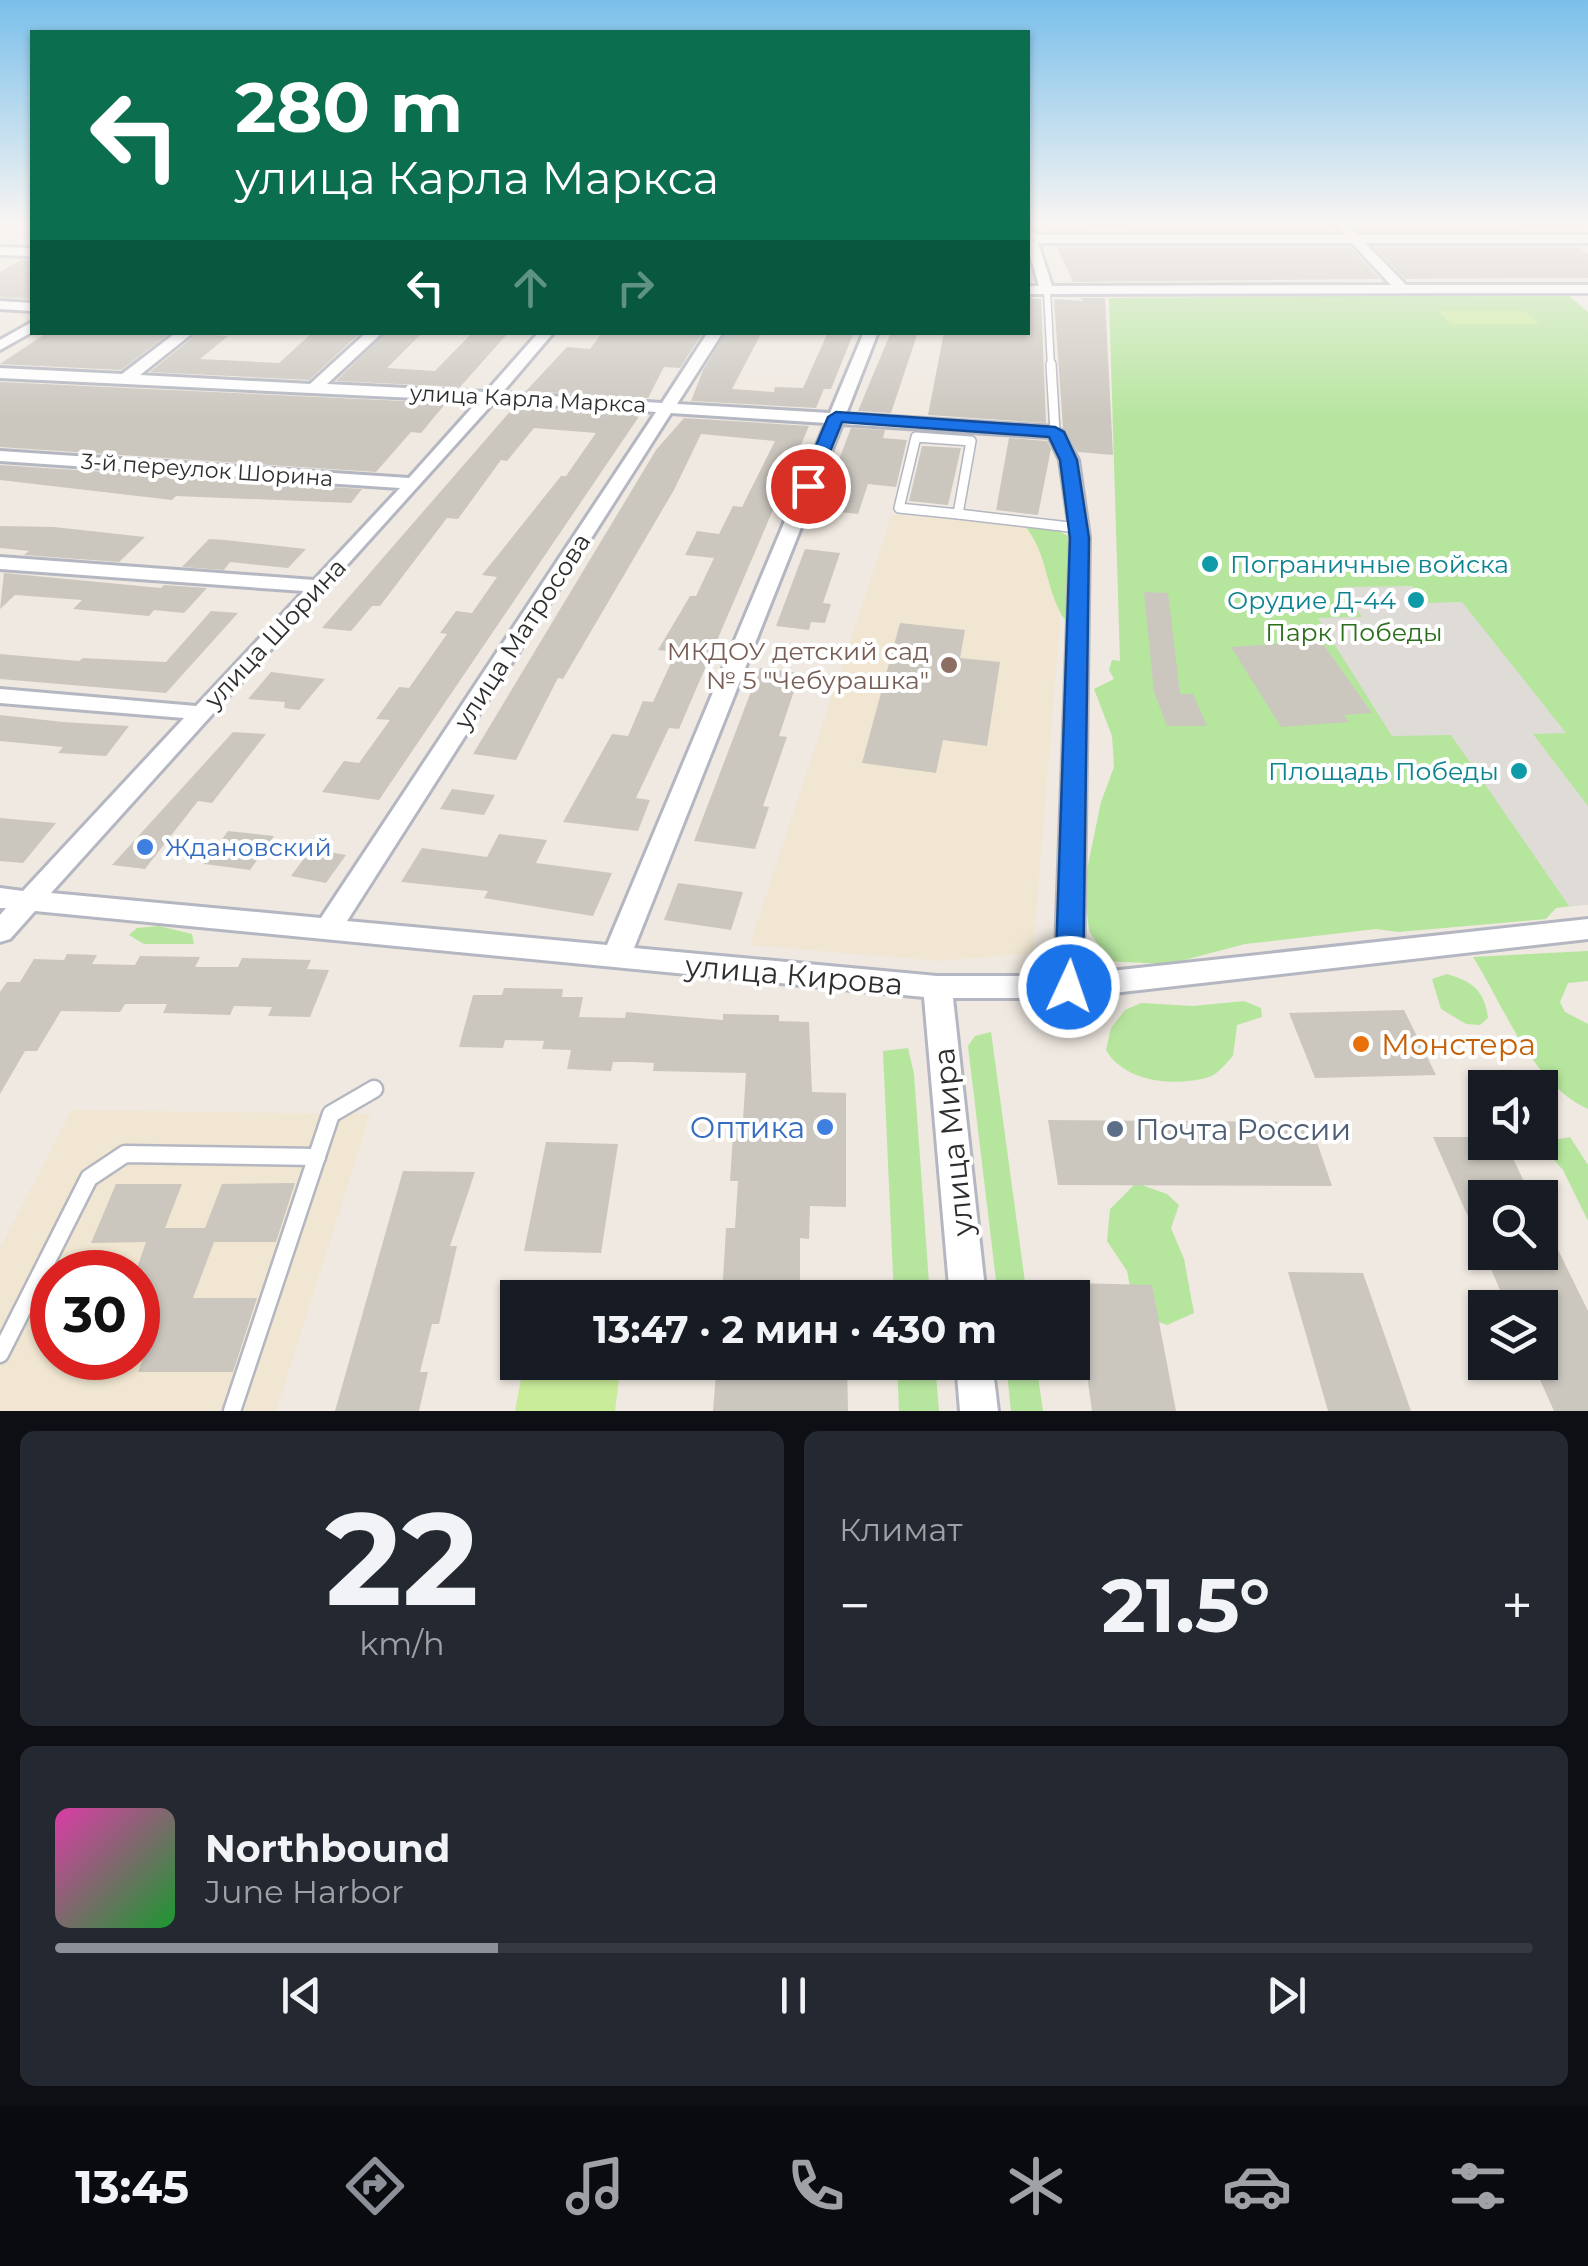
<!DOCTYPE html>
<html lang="ru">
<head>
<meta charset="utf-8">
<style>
	:root { --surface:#171b24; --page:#242831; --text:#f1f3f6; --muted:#9ea1a6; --line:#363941; --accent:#8c9099 }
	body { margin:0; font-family:Montserrat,sans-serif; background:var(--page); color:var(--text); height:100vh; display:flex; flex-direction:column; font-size:38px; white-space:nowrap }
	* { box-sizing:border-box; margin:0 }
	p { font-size:32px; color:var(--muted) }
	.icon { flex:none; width:55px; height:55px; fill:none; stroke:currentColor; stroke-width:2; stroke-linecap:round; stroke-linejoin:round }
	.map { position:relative; height:1411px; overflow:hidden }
	.sheet { display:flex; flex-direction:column; gap:20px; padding:20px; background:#0d0f14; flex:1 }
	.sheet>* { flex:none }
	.hud { position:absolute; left:30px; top:30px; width:1000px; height:305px; border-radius:0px; box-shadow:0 2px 8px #0004; background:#0b6e4f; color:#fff; overflow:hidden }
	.buttons { position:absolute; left:1468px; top:1070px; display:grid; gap:20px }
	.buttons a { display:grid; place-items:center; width:90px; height:90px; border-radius:0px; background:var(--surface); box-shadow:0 2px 8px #0004; font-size:50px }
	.speed { position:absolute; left:30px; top:1250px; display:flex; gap:20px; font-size:50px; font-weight:700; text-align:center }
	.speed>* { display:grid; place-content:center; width:130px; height:130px; border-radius:50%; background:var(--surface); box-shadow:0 2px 8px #0004; line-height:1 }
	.speed .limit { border:15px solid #d22; background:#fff; color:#111 }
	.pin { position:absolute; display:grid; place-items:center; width:85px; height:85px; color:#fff; margin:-42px; border:5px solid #fff; border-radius:50%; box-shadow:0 2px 10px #0007 }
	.me { position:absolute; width:110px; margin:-55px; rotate:3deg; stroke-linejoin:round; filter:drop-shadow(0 0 8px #0008) }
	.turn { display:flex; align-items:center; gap:35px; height:210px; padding:0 40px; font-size:45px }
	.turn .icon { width:130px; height:130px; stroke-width:2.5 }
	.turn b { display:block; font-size:70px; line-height:85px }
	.lanes { display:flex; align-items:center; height:95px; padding:0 40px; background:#0003; justify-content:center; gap:50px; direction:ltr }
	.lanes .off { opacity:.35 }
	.big { font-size:75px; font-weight:700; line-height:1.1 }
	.sheet .card { flex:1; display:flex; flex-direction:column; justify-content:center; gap:15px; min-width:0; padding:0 35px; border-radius:15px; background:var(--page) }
	.sheet .dial { align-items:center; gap:0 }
	.dial b { font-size:130px; line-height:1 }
	.song { display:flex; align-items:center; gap:30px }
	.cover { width:120px; height:120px; border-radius:15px; background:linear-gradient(135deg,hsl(320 70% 55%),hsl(130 70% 35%)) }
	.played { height:10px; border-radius:5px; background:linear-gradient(90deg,var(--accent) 30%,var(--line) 30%) }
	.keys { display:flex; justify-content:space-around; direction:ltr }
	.heat { display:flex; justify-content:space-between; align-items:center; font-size:55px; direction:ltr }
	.sheet .tiles { flex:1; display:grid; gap:20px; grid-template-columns:1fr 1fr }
	.card:last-child { grid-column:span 2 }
	.trip { position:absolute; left:500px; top:1280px; width:590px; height:100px; border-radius:0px; background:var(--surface); box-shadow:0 2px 8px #0004; font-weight:700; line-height:100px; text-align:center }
	.menu { display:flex; height:160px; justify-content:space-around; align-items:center; background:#090b0e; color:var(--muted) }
	.menu .icon { width:70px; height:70px }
	.menu .active { color:var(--accent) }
	.menu b { font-size:45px; color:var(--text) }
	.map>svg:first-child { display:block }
</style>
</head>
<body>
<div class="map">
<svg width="1588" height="1411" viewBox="0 0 1588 1411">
	<rect width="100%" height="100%" fill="#efe9e1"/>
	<g fill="#f0e6d1" fill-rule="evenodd">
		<polygon points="892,514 1067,530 1033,953 939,961 750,945"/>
		<path d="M72,1110L370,1114L276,1411H0V1248ZM52,1272H138V1358H52Z"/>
	</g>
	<g fill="#b6e59e">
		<polygon points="1567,294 1588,312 1588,904 1556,908 1546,919 1399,932 1376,929 1245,944 1169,964 1102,961 1102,950 1089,931 1084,884 1101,802 1114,767 1112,736 1094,689 1114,679 1109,670 1112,660 1120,661 1109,298"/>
		<path d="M1023,524L1049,525L1071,538L1085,619L1068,624C1044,594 1050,553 1023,524Z"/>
		<polygon points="159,926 192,934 194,944 144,944 129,935 137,928"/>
		<path d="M1588,951V981L1568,983L1560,1002L1565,1012L1588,1024V1109C1532,1084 1504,1006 1473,957Z"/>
		<path d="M1447,974C1473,982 1484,990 1488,1018L1480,1025L1466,1024L1441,1009L1432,979Z"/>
		<path d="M1244,1001L1261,1008L1262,1017L1237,1025L1233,1056C1226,1063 1218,1074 1209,1077C1176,1087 1125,1083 1106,1050L1111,1028L1125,1010L1141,1003L1193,1006Z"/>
		<polygon points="991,1032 1027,1297 998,1297 968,1046 975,1036"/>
		<polygon points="908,1048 914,1074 930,1297 894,1297 883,1051"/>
		<polygon points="1570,1137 1588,1165 1588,1221 1563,1170 1538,1143"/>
		<polygon points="1136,1183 1167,1194 1179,1205 1171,1228 1184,1259 1194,1313 1167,1325 1135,1313 1127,1271 1107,1241 1110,1209"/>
		<polygon points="897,1363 935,1363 939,1411 899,1411"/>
		<polygon points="1006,1363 1036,1363 1043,1411 1011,1411"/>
	</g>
	<g fill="#c9ec9a">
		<polygon points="1438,311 1525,311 1540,324 1451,324"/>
		<polygon points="524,1363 621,1363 615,1411 515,1411"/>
	</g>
	<polygon fill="#dfdcd8" points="1412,586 1425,603 1462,602 1566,733 1533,734 1588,806 1588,905 1569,906 1451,735 1392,736 1318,618 1362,617 1342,587"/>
	<g fill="#cbc7bf">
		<polygon points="1089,224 1243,229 1324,226 1336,231 1052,231 1051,227 1090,228"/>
		<polygon points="1412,226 1515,226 1522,231 1360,231 1356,228"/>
		<polygon points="1057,247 1350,247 1380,279 1073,282"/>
		<polygon points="1374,247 1578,247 1588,254 1588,278 1405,279"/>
		<polygon points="21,260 32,260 32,299 0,297 0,272"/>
		<polygon points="1028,298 1041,299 1046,423 928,415 944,332 1028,332"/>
		<polygon points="1081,298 1105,298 1113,455 1078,452 1063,428 1054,299 1083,301"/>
		<polygon points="48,332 165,332 170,333 121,370 0,364"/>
		<polygon points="313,332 361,332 309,380 150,372 197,334 228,336 200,359 279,363"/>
		<polygon points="387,332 423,332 387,368 435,371 473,332 509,332 460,387 336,381"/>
		<polygon points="703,332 680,368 664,367 648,398 526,391 567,347 590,349 602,333"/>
		<polygon points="726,332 762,332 732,389 774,392 775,387 803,388 828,332 854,332 831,389 824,389 816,408 691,401 703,370"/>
		<polygon points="891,332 918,332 891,413 858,411"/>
		<polygon points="0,382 446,403 421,433 411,432 376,472 0,447"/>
		<polygon points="514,407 640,415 379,800 322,792 344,761 359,763 390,720 376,719 399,687 409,688 447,634 440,633 456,611 472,613 497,577 482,575 561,476 566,476 596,433 534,428 507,461 501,460 458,519 447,518 380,606 372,606 351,631 322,628"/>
		<polygon points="684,418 809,426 679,729 669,728 636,798 650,800 638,831 563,822 612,734 628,736 643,701 653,702 676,652 658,650 690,596 696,596 714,558 685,555 697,531 719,534 733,506 742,507 775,441 701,434 674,490 563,679 558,678 516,760 473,754 656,450"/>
		<polygon points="851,428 885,430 883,438 907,440 896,487 868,484 858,514 820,510"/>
		<polygon points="1009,438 1047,441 1051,449 1038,515 996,510"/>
		<polygon points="922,446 961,448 948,505 909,501"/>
		<polygon points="0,465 362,489 351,503 176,496 172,500 0,480"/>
		<polygon points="0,526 54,527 145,537 119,562 24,555 29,551 0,548"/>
		<polygon points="209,539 225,540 306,549 288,568 230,562 224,570 182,567"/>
		<polygon points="805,549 840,553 823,603 831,604 825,623 811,622 809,630 776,626"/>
		<polygon points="4,573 161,588 164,585 207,588 184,613 154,610 149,616 73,609 82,600 15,595 0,609"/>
		<polygon points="1144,592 1168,593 1180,694 1193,694 1207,726 1167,726 1154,692"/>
		<polygon points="211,611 238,613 166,693 0,679 0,654 79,661 83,658 166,662"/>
		<polygon points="900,623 965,630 960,658 1000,662 987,746 943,740 936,773 862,763"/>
		<polygon points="1321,641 1372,713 1344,715 1349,722 1281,727 1231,647"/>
		<polygon points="760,668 800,673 779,736 787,737 763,806 769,807 755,849 694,841"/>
		<polygon points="271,672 325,679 299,710 284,708 285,702 248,699"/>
		<polygon points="0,715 63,722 129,726 106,756 58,753 63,747 0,741"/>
		<polygon points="233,732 266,734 212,803 198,801 145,869 112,865"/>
		<polygon points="452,789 495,795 484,815 440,809"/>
		<polygon points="0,818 56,823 23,863 0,861"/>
		<polygon points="228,831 274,836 250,870 204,864"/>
		<polygon points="499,834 547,840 536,863 612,873 593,916 484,898 488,891 401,882 422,848 487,857"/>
		<polygon points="311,849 346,855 326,883 291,876"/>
		<polygon points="678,883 743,892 731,930 664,920"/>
		<polygon points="67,954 97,955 92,964 135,965 140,956 200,957 195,967 238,967 242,958 311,960 307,969 329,970 310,1017 268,1016 272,1007 234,1006 230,1015 163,1013 167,1004 125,1004 120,1012 61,1011 37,1051 25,1051 0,1094 0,992 7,982 20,982 34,959 64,960"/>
		<polygon points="504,988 563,989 562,997 583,997 579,1017 625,1018 626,1012 723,1020 723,1014 779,1015 779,1021 809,1022 812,1092 846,1093 846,1207 810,1206 809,1239 800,1238 800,1298 722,1297 726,1228 735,1228 738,1181 730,1181 734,1119 743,1119 746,1073 653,1071 654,1063 632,1062 613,1062 611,1071 567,1069 571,1050 542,1049 544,1041 505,1040 503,1048 459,1047 473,995 502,995"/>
		<polygon points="1404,1010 1436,1075 1315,1078 1289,1013"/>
		<polygon points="1048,1120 1310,1122 1332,1186 1058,1185"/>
		<polygon points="1433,1137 1485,1137 1485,1142 1505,1142 1532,1198 1485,1198 1485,1252 1540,1252 1540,1213 1588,1311 1588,1411 1554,1411 1532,1362 1540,1362 1540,1308 1508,1308"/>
		<polygon points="546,1142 618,1144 601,1253 524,1251"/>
		<polygon points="403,1171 475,1172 450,1246 457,1246 439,1324 432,1324 420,1372 428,1372 419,1411 335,1411"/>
		<polygon points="295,1183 276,1242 214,1242 193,1298 257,1298 233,1372 138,1372 160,1314 138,1314 138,1265 146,1242 91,1243 116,1184 182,1184 165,1228 205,1228 222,1184"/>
		<polygon points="1288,1272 1363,1273 1411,1411 1328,1411"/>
		<polygon points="1074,1283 1152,1285 1176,1411 1092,1411"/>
		<polygon points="717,1362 847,1362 848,1411 713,1411"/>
	</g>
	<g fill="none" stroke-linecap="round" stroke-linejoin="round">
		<g stroke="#b4b7c1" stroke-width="9">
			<polyline id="service-far2" points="1047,290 1051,367"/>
		</g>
		<g stroke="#b4b7c1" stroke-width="12">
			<g id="service-far1">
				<polyline points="1051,364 1055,432"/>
				<polygon points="916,437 971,441 958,514 899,508"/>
				<polyline points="958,514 1078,528"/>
			</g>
		</g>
		<g stroke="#b4b7c1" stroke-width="21">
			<g id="service">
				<polyline points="0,1354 89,1178 125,1154 317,1157"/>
				<polyline points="232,1411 331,1114 374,1089"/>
			</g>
		</g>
		<g stroke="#b4b7c1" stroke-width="6">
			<g id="minor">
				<path d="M1334,223H1347L1358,235H1588V243H1365L1406,285H1588V293L1028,294V286H1039L1028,248V225L1036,235H1345ZM1038,243H1352L1391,285L1052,286Z"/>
				<polygon points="0,247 32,248 32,256 0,255"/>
				<polygon points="0,301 32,303 32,311 0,309"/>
				<polygon points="32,322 32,332 0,350 0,340"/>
				<path d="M177,332H194L140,375L310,384L367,332H383L327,384L486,392L539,332H554L502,393L662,403L708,332H723L677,404L830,413L864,332H878L846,414L1055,427L1063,432L1078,460L1089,537L1083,974L1588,919V939L1069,998H953L986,1298H950L924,997L35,911L10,939L0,942V915L6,908H0V888L23,891L184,718L0,703V689L196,706L304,591L0,569V557L314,580L400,488L0,461V451L409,478L478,401L0,378V368L122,374ZM494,402L656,412L321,918L51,893ZM671,413L826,423L607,945L347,921ZM842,424L1049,437L1060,460L1071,537L1055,976H937L634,948Z"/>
				<polygon points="956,1362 992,1362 998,1411 960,1411"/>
			</g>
		</g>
		<use href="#service-far2" stroke="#fff" stroke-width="6"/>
		<use href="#service-far1" stroke="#fff" stroke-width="9"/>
		<use href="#service" stroke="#fff" stroke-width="16"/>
		<use href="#minor" fill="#fff" fill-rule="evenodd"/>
	</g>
	<linearGradient id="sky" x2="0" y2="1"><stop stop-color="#7abfeb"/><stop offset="0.53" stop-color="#f8f5f2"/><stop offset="1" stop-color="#f8f5f2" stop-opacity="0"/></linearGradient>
	<rect width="1588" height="420" fill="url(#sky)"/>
	<polygon fill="#1a73e8" stroke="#114b97" stroke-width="2.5" points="836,412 1055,427 1064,432 1077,460 1089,538 1083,987 1079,995 1059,995 1055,987 1070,538 1060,460 1049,437 842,422 816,486 801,490 799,486 828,417"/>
	<g fill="#0f9aa8" stroke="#fff" stroke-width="4">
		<circle cx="1210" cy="564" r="10"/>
		<circle cx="1416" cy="600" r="10"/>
		<circle cx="1519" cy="771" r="10"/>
	</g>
	<circle fill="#8d6e63" stroke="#fff" stroke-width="4" cx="949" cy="665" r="10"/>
	<g fill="#3f7fe0" stroke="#fff" stroke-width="4">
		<circle cx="145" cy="847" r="10"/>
		<circle cx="825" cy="1127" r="10"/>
	</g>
	<circle fill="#e8710a" stroke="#fff" stroke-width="4" cx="1361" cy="1044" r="10"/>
	<circle fill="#5c6f8a" stroke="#fff" stroke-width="4" cx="1115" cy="1129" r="10"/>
	<g text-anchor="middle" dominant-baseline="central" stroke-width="8" stroke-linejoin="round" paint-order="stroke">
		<g font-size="22" fill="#2e2e2e" stroke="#fff">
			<text transform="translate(528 399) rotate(3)">улица Карла Маркса</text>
			<text transform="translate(207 470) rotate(4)">3-й переулок Шорина</text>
		</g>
		<g font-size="25" fill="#0d838f" stroke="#fff" text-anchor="end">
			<text x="1230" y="564" text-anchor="start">Пограничные войска</text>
			<text x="1396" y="600">Орудие Д-44</text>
			<text x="1499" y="771">Площадь Победы</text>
		</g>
		<g font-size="25" fill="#2e2e2e" stroke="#fff">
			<text transform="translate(522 631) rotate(-57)">улица Матросова</text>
			<text transform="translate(275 633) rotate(-47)">улица Шорина</text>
		</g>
		<g font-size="25" fill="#2c6e1b" stroke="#fff">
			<text x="1354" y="632">Парк Победы</text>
		</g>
		<g font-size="25" fill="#785e54" stroke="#fff" text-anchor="end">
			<text x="929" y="651">МКДОУ детский сад<tspan x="929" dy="29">№ 5 "Чебурашка"</tspan></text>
		</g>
		<g font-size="25" fill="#366cbe" stroke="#fff" text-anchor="start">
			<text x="165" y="847">Ждановский</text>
		</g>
		<g font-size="30" fill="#2e2e2e" stroke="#fff">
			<text transform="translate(794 975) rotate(5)">улица Кирова</text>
			<text transform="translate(953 1142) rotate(-96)">улица Мира</text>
		</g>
		<g font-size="30" fill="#c56008" stroke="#fff" text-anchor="start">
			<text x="1381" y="1044">Монстера</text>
		</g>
		<g font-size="30" fill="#366cbe" stroke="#fff" text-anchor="end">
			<text x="805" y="1127">Оптика</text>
		</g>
		<g font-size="30" fill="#4e5e75" stroke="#fff" text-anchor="start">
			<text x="1135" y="1129">Почта России</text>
		</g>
	</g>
</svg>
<div class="buttons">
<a><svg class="icon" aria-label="sound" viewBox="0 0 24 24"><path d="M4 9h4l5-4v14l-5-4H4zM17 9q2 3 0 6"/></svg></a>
<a><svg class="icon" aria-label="search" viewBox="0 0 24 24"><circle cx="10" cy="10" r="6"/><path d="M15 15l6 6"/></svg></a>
<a><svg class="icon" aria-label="layers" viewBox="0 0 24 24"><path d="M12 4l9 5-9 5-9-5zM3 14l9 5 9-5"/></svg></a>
</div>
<div class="speed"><div class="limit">30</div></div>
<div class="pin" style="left:808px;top:486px;background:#d93025"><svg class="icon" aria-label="arrive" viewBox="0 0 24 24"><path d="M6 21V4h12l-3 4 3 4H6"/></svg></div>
<svg class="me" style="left:1069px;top:987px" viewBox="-20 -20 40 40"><circle r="17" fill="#1a73e8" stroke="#fff" stroke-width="3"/><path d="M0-11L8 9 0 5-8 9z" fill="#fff"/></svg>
<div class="trip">13:47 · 2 мин · 430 m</div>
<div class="hud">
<div class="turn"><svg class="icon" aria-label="left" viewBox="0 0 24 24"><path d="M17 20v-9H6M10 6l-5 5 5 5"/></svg><div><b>280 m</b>улица Карла Маркса</div></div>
<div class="lanes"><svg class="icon" aria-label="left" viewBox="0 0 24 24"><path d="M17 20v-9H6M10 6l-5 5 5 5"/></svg><svg class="icon off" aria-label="ahead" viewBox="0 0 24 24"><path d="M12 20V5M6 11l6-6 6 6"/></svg><svg class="icon off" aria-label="right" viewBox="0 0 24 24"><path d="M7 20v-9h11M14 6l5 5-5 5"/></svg></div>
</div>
</div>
<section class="sheet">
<div class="tiles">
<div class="card dial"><b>22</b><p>km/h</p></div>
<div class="card"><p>Климат</p>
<div class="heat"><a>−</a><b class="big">21.5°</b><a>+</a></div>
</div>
<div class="card">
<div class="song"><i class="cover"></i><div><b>Northbound</b><p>June Harbor</p></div></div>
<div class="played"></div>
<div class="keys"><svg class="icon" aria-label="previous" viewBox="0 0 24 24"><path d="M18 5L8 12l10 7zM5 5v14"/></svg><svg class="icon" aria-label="pause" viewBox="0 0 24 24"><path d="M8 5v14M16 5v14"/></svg><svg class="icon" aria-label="next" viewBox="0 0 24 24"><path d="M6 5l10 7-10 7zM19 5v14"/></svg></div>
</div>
</div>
</section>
<nav class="menu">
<b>13:45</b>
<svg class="icon active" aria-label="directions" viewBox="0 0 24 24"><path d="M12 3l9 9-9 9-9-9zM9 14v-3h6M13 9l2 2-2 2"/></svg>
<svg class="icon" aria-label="music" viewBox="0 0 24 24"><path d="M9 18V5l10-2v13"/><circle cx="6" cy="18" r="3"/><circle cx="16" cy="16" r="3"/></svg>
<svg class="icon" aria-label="phone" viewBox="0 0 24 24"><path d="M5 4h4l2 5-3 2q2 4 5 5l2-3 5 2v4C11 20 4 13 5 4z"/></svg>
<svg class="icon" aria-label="climate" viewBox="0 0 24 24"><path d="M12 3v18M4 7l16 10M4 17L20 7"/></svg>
<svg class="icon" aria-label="car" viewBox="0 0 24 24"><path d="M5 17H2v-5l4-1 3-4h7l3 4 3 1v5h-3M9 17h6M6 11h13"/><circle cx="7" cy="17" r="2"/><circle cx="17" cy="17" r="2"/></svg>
<svg class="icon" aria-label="filters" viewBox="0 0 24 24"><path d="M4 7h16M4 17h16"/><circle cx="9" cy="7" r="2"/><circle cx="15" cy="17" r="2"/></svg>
</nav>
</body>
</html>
